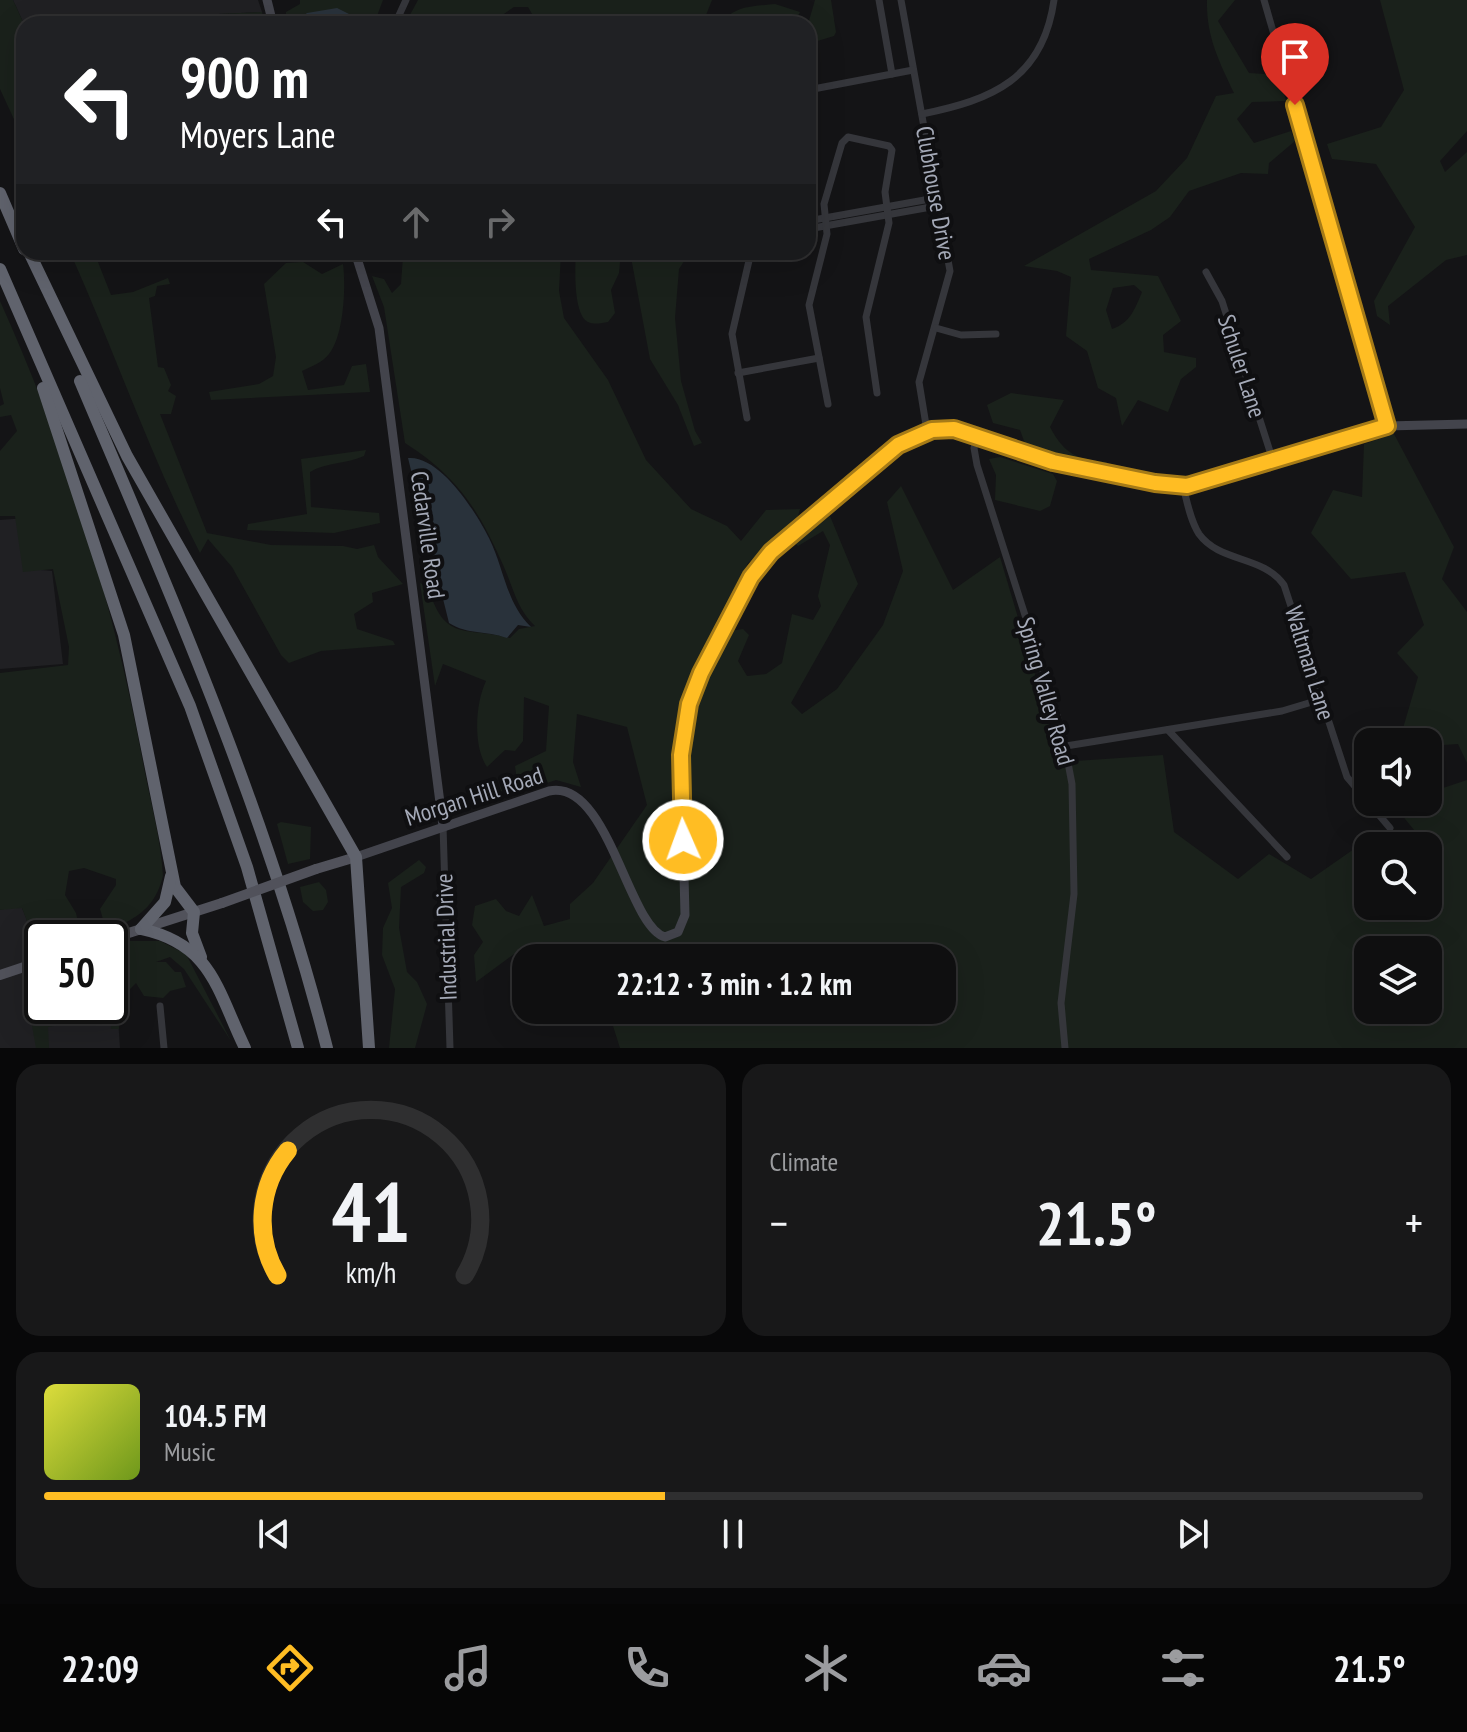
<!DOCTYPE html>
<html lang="en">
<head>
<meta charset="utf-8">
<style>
	:root { --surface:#0f0f10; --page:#181819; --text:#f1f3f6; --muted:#9b9c9f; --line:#2f2f30; --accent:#ffbd23 }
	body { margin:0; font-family:"PT Sans Narrow",sans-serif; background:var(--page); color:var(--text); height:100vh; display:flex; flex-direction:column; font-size:30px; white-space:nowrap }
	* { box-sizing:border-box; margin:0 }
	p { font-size:26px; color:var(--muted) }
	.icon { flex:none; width:44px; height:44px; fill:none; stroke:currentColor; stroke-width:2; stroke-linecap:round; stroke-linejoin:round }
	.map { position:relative; height:1048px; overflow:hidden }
	.details { display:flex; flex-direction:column; gap:16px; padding:16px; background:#080809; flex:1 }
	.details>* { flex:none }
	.hud { position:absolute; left:16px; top:16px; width:800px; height:244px; border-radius:24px; box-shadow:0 8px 32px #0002,0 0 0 2px var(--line); background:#202124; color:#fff; overflow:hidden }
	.tools { position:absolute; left:1354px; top:728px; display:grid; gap:16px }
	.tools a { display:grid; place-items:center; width:88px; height:88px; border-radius:16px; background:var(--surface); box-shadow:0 8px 32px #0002,0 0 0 2px var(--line); font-size:40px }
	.speed { position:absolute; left:24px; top:920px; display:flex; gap:16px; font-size:40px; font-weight:700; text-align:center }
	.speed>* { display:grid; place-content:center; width:104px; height:104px; border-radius:50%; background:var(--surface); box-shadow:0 8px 32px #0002,0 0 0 2px var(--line); line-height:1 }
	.speed .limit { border:4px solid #111; border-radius:12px; background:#fff; color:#111 }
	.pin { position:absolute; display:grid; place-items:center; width:68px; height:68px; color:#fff; margin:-82px -34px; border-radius:50% 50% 50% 0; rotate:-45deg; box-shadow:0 0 8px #0007 }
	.pin .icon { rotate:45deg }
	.me { position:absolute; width:88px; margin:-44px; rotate:358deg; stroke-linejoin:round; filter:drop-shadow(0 0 6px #0008) }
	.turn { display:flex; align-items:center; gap:28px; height:168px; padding:0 32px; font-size:36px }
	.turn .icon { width:104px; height:104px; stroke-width:2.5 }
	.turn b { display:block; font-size:56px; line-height:68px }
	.lanes { display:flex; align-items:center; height:76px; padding:0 32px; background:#0003; justify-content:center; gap:40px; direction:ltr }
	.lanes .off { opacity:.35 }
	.big { font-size:60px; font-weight:700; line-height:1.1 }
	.details .tile { flex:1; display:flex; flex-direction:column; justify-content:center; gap:12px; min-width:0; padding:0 28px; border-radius:24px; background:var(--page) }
	.details .dial { align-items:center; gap:0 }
	.dial svg { height:208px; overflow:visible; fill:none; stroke:var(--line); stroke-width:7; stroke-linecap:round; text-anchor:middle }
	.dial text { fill:var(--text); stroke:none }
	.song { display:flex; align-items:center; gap:24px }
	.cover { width:96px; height:96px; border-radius:12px; background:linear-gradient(135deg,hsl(60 70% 55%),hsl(80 70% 35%)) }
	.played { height:8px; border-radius:4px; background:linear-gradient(90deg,var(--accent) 45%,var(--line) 45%) }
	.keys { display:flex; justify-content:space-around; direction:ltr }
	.heat { display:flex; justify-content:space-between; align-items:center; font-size:44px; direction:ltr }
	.details .tiles { flex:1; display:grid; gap:16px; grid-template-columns:1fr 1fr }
	.tile:last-child { grid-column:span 2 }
	.trip { position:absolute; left:512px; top:944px; width:444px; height:80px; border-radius:24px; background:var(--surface); box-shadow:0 8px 32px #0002,0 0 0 2px var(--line); font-weight:700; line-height:80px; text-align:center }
	.tab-bar { display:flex; height:128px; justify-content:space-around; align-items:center; background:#060606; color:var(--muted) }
	.tab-bar .icon { width:56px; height:56px }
	.tab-bar .active { color:var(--accent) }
	.tab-bar b { font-size:36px; color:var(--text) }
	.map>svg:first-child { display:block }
</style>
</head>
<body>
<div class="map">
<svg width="1467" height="1048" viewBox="0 0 1467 1048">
	<rect width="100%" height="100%" fill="#141416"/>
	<g fill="#202023">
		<polygon points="13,0 258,0 262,12 219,14 178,24 24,24"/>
		<polygon points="26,518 30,569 52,571 63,664 0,669 0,520"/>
		<polygon points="10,907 22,908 42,957 42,1006 110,1006 110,944 113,943 120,1048 0,1048 0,910"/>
	</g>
	<g fill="#1a211b" fill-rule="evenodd">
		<polygon points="0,0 13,0 24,24 24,141 0,89"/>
		<polygon points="300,0 383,0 374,24 286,24 286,12 300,4"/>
		<polygon points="418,0 712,0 706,15 693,24 538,24 528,7 514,7 489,24 405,24"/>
		<polygon points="815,0 831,0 836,32 834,36 814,42 808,48 808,24"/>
		<path d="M1207,0H1235L1218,21L1249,73L1279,75L1286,101L1252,102L1237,119L1254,143L1291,131L1295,141L1269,163L1268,174L1241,173L1189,191L1170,217L1151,230L1089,259L1091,270L1158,276L1181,321L1163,335L1164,352L1196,358V367L1181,379L1168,412L1138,400L1122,426L1116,398L1098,388L1087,351L1066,336L1071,277L1057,271L1024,266L1156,191L1187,158L1216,96L1234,93C1219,61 1206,36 1207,0ZM1134,285L1142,292C1135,309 1130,323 1112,329L1106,310L1113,288Z"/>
		<polygon points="1380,0 1467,0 1467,131 1440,161 1445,172 1467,152 1467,255 1446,260 1388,306 1390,325 1377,316 1374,301 1415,227 1376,164 1332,159 1327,144 1381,127 1404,90"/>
		<path d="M775,4L800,12L795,23L723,24C731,5 758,6 775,4Z"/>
		<polygon points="262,12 265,24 178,24 219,14"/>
		<path d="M70,252H94L111,295L133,292L168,278L170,284L157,286L155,296L149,298L158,367L164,368L171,385L168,391L176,396L171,414H160L207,533L271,545L343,546L357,549L374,545L378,557L403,584L372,593L373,602L354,614L357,629L393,641L395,645L321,651L289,663L281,655L232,567L208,539L200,553C150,456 115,352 70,252Z"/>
		<path d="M394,252H561L559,291L564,318L608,380L646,460L691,509L727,526L741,541L766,510L800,509L798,516L748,563L716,622L730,631L743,629L749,635L738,661L747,676L766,674L782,663L792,614L813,620L821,606L818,596L830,545L823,531L798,546L793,542L830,516L858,584L791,703L802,714L837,689L883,625L903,571L887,502L901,486L953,590L1000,557L1061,762L1163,755L1174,832L1238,879L1269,854L1311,879L1377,833L1384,841L1404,843L1414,830L1397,809L1389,806L1401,802H1428V793L1467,780V1048H620L608,1010H942V958H529L517,952L476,982L474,955L483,942L472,925L475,906L496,899L506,911L519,916L532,895L544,926L570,919V904L593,883L647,805L627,727L577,714L573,762L581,787L556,780L502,798L500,786L517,780L515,766L546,751L549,706L524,697L523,741L515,751L505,750L487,767C473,747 475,704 486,681L443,664L435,686L420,583L428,587C445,643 464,626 510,638L519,629L535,626C517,609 514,590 504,567C479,510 458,477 405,443L384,307L372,276L384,279L392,293L401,284L403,256ZM1368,846H1428V906H1368ZM1368,950H1428V1010H1368Z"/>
		<path d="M576,252H621L619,273L611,290L615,313L608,322C602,323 594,325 588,322C573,315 575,266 576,252Z"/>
		<polygon points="630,252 690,252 679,269 675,318 681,381 695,431 702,443 694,446 678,405 650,359"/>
		<path d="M303,262L322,274L343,264C346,286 344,336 329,354C322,363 312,366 302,371L308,390L344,385L352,366L366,364L370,392L211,400L209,392L259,384L273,376L276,357L264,284L286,263Z"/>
		<path d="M0,301C67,449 115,609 144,768C151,804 161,840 163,876C155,907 139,917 110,930L105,926L100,909L116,885V879L84,868L69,871L65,895L76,913L81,938H42V954L30,958L27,954L32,934L22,908L0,910V673L68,665L69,647L53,569L23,572L15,516H0V451L17,431L11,415L0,417V406L4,404L0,388Z"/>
		<path d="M1011,393L1064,400L1050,427C1064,454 1078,460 1107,462L1106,468L1027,449L1020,430L993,423L987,405Z"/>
		<polygon points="1394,434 1454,547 1442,579 1467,612 1467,763 1458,744 1428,746 1428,742 1399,742 1418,677 1397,653 1424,625 1405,572 1351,579 1311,533 1333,490 1362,497 1364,444"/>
		<path d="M366,450L364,456C347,464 326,462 310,472L311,507L379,513L380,523L334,533L247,530L248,524L307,514L301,459Z"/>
		<polygon points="1000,457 1053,474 1057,481 1050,506 1040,511 995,500 996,475 989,459"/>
		<polygon points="281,822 311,827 310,859 288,864 277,824"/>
		<polygon points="419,860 426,867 424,873 401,887 399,928 407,972 417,982 427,1004 415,1048 389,1048 395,989 382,955 383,928 392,908 388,883"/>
		<polygon points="319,882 326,890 328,902 323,910 313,911 303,902 300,887"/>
		<polygon points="125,941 160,941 186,954 231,1041 184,969 170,957 156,962 166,962 175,972 181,972 186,987 170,991 163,998 144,996 136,983 129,990 116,990 119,1029 111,1029 110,946"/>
		<polygon points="42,970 42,1006 58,1006 60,1025 48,1027 49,1048 36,1048 23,975"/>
	</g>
	<g fill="#29323b">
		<polygon points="337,8 349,14 352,24 293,24 307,13"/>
		<path d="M408,458C440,455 476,512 489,538C504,568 506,603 531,627L518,625L507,638C485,630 468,635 449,623Z"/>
	</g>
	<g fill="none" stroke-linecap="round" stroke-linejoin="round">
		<g stroke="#35363b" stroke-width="7">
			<polyline points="879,0 892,74"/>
			<polyline points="901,0 950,271 919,382 927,431"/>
			<polyline points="1264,0 1387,426"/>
			<polyline points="395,24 406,0"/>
			<polyline points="808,90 913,70"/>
			<path d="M922,114C992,100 1043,79 1054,0"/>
			<polyline points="808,221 930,199 939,202"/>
			<polyline points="808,229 931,207 939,202"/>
			<polyline points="1206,272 1222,301 1273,461"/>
			<polyline points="936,328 961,335 996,334"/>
			<polyline points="738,373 819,358"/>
			<polyline points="828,404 809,305 827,234 824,204 842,143 848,137 889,146 892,150 885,192 889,223 866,317 877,393"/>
			<polyline points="747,418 732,334 751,252"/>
			<polyline points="977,436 974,448 977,465 1062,731 1072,784 1074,894 1061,1003 1065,1048"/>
			<path d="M1183,486C1187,501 1190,520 1199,534C1220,563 1263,555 1284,585L1347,777L1390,828"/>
			<polyline points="1168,730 1287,857"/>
			<polyline points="1066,746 1282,711 1322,699"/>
			<polyline points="443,826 450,1048"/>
			<polyline points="160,1006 164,1048"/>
		</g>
		<g stroke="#43444c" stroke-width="9">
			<polyline points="267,0 273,24"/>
			<polyline points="355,252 379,328 443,826"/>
			<path d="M356,857L549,791C608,778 628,927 665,937L678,932L685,915L681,755L687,711L697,681L763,561L898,445L932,430H958L1053,462L1161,484L1187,486L1387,426L1467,424"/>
		</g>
		<g stroke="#51525b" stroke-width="10">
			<polyline points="316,869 356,857"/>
			<polyline points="110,939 222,903"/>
			<polyline points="0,975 42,961"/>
		</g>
		<g stroke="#60636d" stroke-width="12">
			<polyline points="0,193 24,249"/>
			<polyline points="29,252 127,456 356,857 369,1048"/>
			<polyline points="0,269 190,706 247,867 298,1048"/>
			<path d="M80,381C173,600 268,816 327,1048"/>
			<polyline points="43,388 124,635 175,887 194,912 192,933 201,957"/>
			<path d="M141,929C212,944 217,990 245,1048"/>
			<polyline points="141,929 165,902 171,876"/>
		</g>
		<polyline stroke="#51525b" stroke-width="10" points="222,903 316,869"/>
	</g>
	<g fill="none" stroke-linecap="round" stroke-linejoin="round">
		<g stroke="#a67b17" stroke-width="20">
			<polyline id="route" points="683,840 681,755 689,704 701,673 751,577 771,552 898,445 932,430 954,429 1053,462 1155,483 1187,486 1387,426 1295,105"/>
		</g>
		<use href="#route" stroke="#ffbd23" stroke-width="14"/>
	</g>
	<g text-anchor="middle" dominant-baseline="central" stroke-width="8" stroke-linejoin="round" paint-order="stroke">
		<g font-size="24" fill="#a5aab8" stroke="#0f0f11">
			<text transform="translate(936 193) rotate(80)">Clubhouse Drive</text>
			<text transform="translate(1242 366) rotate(72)">Schuler Lane</text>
			<text transform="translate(428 535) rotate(82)">Cedarville Road</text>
			<text transform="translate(1310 663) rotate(73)">Waltman Lane</text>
			<text transform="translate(1046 691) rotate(74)">Spring Valley Road</text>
			<text transform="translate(474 796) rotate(-18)">Morgan Hill Road</text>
			<text transform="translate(446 937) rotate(-92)">Industrial Drive</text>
		</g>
	</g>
</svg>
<div class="tools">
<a><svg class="icon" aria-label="sound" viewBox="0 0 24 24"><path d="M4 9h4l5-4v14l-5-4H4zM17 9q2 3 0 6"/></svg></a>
<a><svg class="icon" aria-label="search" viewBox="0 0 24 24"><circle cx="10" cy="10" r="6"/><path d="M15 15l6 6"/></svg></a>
<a><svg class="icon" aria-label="layers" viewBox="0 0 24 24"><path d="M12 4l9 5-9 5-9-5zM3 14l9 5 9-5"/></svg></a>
</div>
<div class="speed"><div class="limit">50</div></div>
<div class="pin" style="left:1295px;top:105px;background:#d93025"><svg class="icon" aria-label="arrive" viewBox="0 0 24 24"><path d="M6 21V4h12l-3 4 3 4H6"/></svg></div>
<svg class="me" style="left:683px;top:840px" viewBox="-20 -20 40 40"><circle r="17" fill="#ffbd23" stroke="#fff" stroke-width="3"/><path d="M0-11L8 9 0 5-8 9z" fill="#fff"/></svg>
<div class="trip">22:12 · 3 min · 1.2 km</div>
<div class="hud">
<div class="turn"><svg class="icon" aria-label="left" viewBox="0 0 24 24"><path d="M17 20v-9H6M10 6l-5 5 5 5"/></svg><div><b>900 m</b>Moyers Lane</div></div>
<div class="lanes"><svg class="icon" aria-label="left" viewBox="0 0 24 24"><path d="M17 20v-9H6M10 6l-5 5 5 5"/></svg><svg class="icon off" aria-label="ahead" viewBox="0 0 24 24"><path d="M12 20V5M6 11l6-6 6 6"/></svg><svg class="icon off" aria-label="right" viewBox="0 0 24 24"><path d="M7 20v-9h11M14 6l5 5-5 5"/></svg></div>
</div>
</div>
<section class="details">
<div class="tiles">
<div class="tile dial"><svg viewBox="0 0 100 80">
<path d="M14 69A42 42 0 1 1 86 69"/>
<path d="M14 69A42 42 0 0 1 18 21" stroke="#ffbd23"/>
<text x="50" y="56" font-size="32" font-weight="700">41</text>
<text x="50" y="72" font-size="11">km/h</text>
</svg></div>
<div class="tile"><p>Climate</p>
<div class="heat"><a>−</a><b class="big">21.5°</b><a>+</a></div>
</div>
<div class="tile">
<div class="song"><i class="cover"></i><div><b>104.5 FM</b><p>Music</p></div></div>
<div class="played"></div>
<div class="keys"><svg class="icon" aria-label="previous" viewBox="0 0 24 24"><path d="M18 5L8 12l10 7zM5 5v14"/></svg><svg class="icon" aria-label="pause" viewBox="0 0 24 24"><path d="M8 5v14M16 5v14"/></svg><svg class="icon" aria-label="next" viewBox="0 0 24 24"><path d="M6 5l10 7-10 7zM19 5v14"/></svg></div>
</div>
</div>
</section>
<nav class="tab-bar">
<b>22:09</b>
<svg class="icon active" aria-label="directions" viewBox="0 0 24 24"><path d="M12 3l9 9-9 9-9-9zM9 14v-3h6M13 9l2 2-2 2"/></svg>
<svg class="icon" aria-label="music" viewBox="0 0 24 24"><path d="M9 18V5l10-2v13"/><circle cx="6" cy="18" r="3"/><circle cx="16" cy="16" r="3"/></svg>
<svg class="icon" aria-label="phone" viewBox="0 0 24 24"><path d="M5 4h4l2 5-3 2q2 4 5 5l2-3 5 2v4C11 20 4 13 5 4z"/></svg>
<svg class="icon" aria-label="climate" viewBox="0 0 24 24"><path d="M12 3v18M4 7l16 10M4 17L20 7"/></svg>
<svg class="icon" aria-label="car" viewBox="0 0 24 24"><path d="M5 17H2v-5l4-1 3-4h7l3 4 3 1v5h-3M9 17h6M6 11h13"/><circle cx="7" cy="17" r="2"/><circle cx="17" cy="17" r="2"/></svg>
<svg class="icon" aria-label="filters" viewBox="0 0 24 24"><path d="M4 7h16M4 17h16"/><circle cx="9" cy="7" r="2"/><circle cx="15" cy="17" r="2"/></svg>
<b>21.5°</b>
</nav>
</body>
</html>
